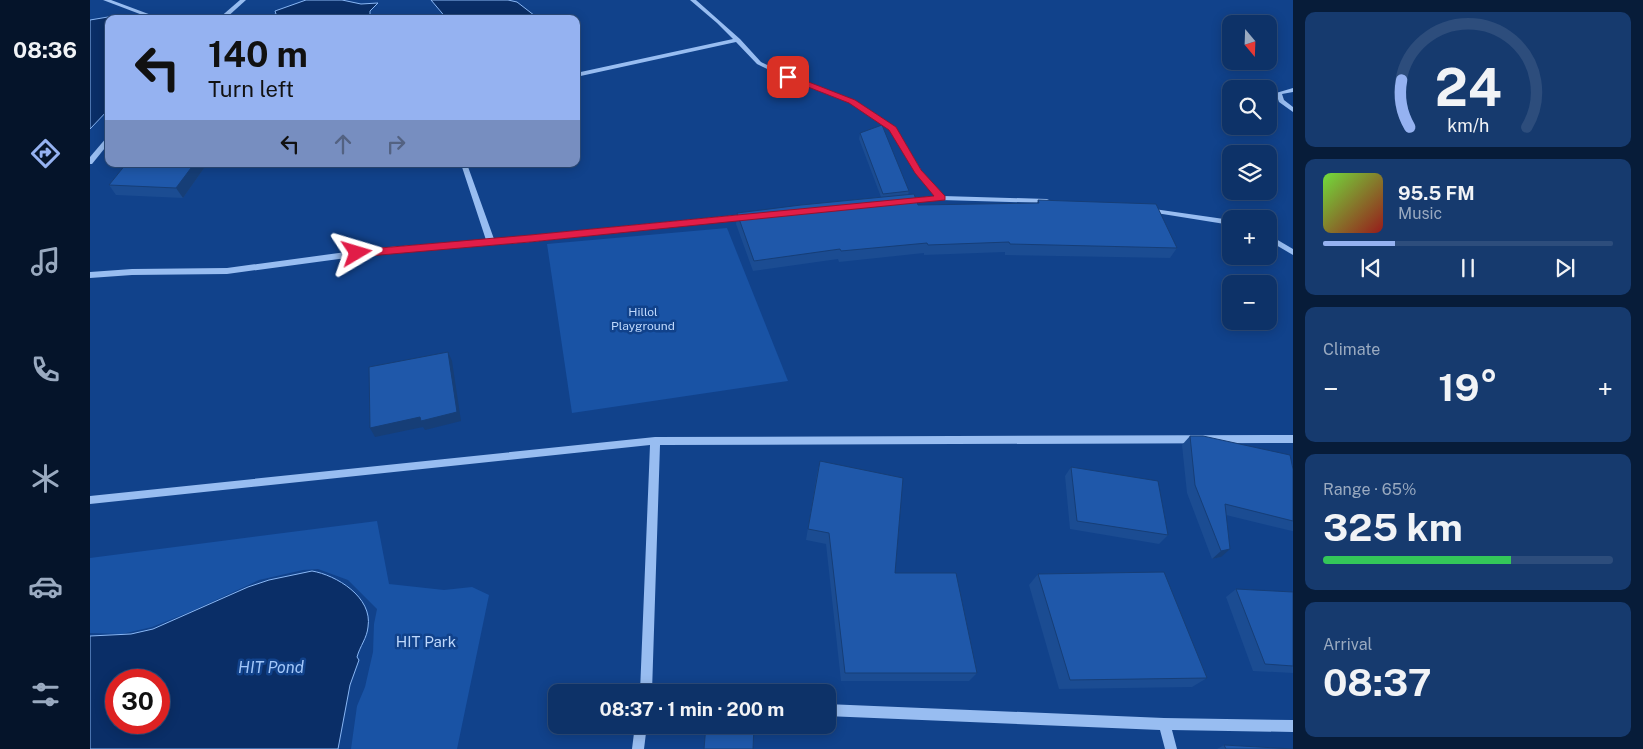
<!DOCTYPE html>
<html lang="en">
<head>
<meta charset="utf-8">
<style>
	:root { --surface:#0d3268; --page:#163a6e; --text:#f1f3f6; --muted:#9aaac0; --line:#2d4d7c; --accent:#95b2f1 }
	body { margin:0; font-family:"Public Sans",sans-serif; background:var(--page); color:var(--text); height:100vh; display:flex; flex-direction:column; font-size:19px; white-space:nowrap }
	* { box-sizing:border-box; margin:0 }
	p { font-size:16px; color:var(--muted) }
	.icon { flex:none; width:28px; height:28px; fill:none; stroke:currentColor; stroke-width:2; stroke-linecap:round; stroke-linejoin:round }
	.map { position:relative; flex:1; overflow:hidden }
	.side { display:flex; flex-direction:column; gap:12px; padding:12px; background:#071c39; width:350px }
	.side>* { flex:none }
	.banner { position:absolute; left:15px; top:15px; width:475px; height:152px; border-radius:10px; box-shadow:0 2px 12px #0003,0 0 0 1px var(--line); background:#95b2f1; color:#111; overflow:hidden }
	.needle { width:32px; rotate:161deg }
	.tools { position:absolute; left:1132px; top:15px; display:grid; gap:10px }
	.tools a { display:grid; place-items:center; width:55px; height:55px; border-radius:10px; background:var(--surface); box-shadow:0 2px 12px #0003,0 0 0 1px var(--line); font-size:25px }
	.speed { position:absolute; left:15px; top:669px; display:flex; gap:10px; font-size:25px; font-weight:700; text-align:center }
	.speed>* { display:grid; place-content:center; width:65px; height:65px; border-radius:50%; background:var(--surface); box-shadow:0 2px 12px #0003,0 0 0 1px var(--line); line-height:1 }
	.speed .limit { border:8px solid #d22; background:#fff; color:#111 }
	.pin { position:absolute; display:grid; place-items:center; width:42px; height:42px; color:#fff; margin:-21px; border-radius:10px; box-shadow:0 2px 8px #0006 }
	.me { position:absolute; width:55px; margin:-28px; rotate:83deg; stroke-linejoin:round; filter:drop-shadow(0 0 4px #0008) }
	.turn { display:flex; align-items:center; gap:18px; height:105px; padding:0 20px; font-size:22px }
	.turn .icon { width:65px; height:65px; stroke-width:2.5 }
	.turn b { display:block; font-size:35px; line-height:42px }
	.lanes { display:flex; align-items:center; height:48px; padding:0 20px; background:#0003; justify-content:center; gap:25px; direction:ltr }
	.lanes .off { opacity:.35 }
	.big { font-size:38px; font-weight:700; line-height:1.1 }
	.side .tile { flex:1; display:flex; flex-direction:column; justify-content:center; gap:8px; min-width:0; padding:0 18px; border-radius:10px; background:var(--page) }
	.side .dial { align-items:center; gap:0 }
	.dial svg { height:130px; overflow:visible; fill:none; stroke:var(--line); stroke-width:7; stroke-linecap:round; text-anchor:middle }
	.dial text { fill:var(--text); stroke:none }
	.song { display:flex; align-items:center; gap:15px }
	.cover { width:60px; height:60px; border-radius:8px; background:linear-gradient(135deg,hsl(100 70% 55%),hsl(0 70% 35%)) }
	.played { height:5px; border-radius:2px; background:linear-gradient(90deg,var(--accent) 25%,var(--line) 25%) }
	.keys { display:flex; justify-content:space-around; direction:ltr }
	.heat { display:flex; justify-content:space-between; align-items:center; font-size:28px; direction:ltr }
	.charge { height:8px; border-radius:4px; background:linear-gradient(90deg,#34c759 65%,var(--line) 0) }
	.trip { position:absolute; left:458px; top:684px; width:288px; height:50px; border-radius:10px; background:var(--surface); box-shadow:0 2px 12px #0003,0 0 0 1px var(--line); font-weight:700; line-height:50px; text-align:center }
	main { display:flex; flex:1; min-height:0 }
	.tab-bar { display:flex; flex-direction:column; width:90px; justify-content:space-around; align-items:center; background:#05142a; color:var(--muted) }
	.tab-bar .icon { width:35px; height:35px }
	.tab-bar .on { color:var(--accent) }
	.tab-bar b { font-size:22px; color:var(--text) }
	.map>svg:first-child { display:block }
</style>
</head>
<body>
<main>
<nav class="tab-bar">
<b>08:36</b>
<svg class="icon on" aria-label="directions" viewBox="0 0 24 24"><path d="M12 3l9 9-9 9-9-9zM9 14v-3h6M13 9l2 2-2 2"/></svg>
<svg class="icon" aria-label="music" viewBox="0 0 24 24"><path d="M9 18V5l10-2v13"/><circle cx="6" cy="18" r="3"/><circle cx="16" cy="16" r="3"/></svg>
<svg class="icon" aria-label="phone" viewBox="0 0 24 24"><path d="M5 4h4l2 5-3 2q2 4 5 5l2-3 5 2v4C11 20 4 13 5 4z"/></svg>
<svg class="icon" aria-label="climate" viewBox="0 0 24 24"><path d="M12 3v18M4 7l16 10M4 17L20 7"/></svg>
<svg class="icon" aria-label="car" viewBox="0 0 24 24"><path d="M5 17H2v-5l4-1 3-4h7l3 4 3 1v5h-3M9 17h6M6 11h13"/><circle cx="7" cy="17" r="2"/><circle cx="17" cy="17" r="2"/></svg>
<svg class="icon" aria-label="filters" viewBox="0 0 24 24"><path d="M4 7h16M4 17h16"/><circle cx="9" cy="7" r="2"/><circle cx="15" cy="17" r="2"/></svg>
</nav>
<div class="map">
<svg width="1203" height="749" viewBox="0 0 1203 749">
	<rect width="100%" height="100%" fill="#11428b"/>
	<g fill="#1953a5">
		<polygon points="637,228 698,381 482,413 457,244"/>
		<polygon points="287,521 299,584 354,590 382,587 399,595 367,749 261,749 267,706 275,687 283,652 284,624 287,609 258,580 228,569 213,570 169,580 102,611 62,627 32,634 0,633 0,558"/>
	</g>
	<g fill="#0a2e67" stroke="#89b7f5" fill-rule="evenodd">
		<polygon points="216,0 252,0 271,4 288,3 280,11 280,16 283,19 182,18 182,15 186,14 185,11"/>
		<polygon points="341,0 418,0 427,2 449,19 357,19"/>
		<polygon points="18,17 23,17 19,19 18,26 19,109 0,129 0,20"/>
		<path d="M222,571C246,575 283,597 278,627C277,638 270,646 267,657L269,660L260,685L248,749H0V636L41,634L63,629L158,587L179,580ZM26,680H69V722H26Z"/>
	</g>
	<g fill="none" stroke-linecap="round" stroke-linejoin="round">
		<g fill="#98bdf1" fill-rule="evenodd">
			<polygon points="13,0 21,0 72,19 63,19"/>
			<polygon points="150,0 156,0 135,19 128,19"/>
			<polygon points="600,0 606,0 650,39 671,62 700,76 764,100 805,127 831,170 853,196 957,199 961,201 957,203 851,200 813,203 812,201 816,199 845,196 826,173 800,129 760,102 696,78 667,64 646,42 486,77 486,73 643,39 627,23"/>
			<polygon points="1203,88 1203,92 1192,94 1194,100 1203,107 1203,112 1189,102 1186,93"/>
			<polygon points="19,136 19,143 2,164 0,164 0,157 17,137"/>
			<polygon points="371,164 377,164 404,239 658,214 662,216 658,218 440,242 286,254 137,274 42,275 0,278 0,272 42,269 137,268 286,248 396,240"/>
			<polygon points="1057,208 1141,220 1141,225 1060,212 1056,210"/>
			<polygon points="1179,235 1203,249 1203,255 1179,241"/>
			<polygon points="1203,435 1203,443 570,445 562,692 550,692 560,445 0,504 0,496 565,437"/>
			<polygon points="736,704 1074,718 1203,720 1203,732 1082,730 1087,749 1075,749 1070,730 736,716"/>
			<polygon points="545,725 557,725 554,749 542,749"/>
		</g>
	</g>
	<g fill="#1b4c92">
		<polygon points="770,133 819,191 818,195 828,205 947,203 948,200 1087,248 1080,258 915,255 915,252 834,255 834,253 749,262 748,259 663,271 646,224 647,213 791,197 769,139"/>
		<polygon points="36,164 117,164 93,198 26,195 19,185"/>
		<polygon points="1100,436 1203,469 1203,531 1202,531 1136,515 1131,557 1122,559 1097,493 1092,445"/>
		<polygon points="730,461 805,573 887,673 879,681 751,681 736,544 716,540 727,473"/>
		<polygon points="981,467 1078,535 1069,544 980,529 975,476"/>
		<polygon points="948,574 1117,678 1102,687 969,689 939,585"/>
		<polygon points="1146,589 1203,592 1203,673 1163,671 1136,597"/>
		<polygon points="1134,745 1203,749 1127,749"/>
	</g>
	<g fill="#163e77">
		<polygon points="104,164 117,164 93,198 86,188"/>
		<polygon points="358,352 362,361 371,421 335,430 333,427 285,437 280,428"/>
		<polygon points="1140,549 1131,557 1122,559 1131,551"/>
	</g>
	<g fill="#1f58aa" stroke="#163e77">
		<polygon points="792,125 819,191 793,194 770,133"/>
		<polygon points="36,164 104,164 86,188 19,185"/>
		<polygon points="824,194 828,205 949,203 948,200 1066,204 1087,248 920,244 919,242 838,245 837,243 751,251 750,249 664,261 647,213 711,205"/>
		<polygon points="358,352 367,412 331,421 330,417 280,428 279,367"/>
		<polygon points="1100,436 1113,436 1200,455 1203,469 1203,521 1135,504 1140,549 1131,551 1105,485"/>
		<polygon points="730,461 813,478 805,573 866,573 887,673 755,673 739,533 718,529"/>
		<polygon points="981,467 1068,481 1078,535 987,521"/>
		<polygon points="1074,572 1117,678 980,680 948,574"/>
		<polygon points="1146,589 1203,592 1203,666 1175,664"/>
		<polygon points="616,725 664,725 663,749 614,749"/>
		<polygon points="1134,745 1203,749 1136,749"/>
	</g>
	<polygon fill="#e11d48" stroke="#92132f" points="698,74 765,100 806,127 831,170 855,196 855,200 440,242 267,257 262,253 267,250 440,235 844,196 825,173 799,130 759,103 695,78 694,77"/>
	<g text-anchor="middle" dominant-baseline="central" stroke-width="5" stroke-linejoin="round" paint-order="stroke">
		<g font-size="12" fill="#bed8fc" stroke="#11428b">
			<text x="553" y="312">Hillol<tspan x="553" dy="14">Playground</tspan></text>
		</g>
		<g font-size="15" fill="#bed8fc" stroke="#11428b">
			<text x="336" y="641">HIT Park</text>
		</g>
		<g font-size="16" font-style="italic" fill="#a3c7f9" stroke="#11428b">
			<text x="181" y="667">HIT Pond</text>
		</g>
	</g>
</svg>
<div class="tools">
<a><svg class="needle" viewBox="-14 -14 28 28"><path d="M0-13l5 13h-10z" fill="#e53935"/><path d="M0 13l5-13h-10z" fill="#9aaac0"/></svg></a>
<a><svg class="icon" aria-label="search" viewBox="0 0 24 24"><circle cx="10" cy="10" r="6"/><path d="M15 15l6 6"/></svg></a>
<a><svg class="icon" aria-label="layers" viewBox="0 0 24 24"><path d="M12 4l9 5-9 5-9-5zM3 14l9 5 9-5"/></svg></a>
<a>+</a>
<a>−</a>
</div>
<div class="speed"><div class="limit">30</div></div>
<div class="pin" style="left:698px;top:77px;background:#d93025"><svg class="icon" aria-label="arrive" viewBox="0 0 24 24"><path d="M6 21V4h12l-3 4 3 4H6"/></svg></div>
<svg class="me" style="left:267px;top:253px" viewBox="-20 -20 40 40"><path d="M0-17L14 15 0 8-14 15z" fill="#e11d48" stroke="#fff" stroke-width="4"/></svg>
<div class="trip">08:37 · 1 min · 200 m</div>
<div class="banner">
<div class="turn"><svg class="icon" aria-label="left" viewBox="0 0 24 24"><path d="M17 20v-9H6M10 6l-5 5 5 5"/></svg><div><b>140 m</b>Turn left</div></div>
<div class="lanes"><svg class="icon" aria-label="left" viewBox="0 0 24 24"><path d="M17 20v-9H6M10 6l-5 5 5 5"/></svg><svg class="icon off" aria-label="ahead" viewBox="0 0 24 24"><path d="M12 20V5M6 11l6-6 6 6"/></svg><svg class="icon off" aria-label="right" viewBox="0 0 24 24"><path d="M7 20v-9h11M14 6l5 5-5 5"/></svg></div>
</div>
</div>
<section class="side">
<div class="tile dial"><svg viewBox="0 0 100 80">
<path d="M14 69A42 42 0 1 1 86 69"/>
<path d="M14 69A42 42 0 0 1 9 40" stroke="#95b2f1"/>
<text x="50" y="56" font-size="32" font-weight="700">24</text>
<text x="50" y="72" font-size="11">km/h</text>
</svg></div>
<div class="tile">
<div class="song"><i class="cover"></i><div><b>95.5 FM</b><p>Music</p></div></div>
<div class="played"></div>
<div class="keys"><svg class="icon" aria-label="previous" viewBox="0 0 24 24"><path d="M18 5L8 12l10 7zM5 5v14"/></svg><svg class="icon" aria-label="pause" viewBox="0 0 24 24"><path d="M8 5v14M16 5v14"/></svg><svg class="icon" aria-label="next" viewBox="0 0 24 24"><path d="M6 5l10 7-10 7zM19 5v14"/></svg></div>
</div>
<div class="tile"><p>Climate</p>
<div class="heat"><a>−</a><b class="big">19°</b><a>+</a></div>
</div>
<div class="tile"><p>Range · 65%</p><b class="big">325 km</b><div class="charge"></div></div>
<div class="tile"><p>Arrival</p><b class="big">08:37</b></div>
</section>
</main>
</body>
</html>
